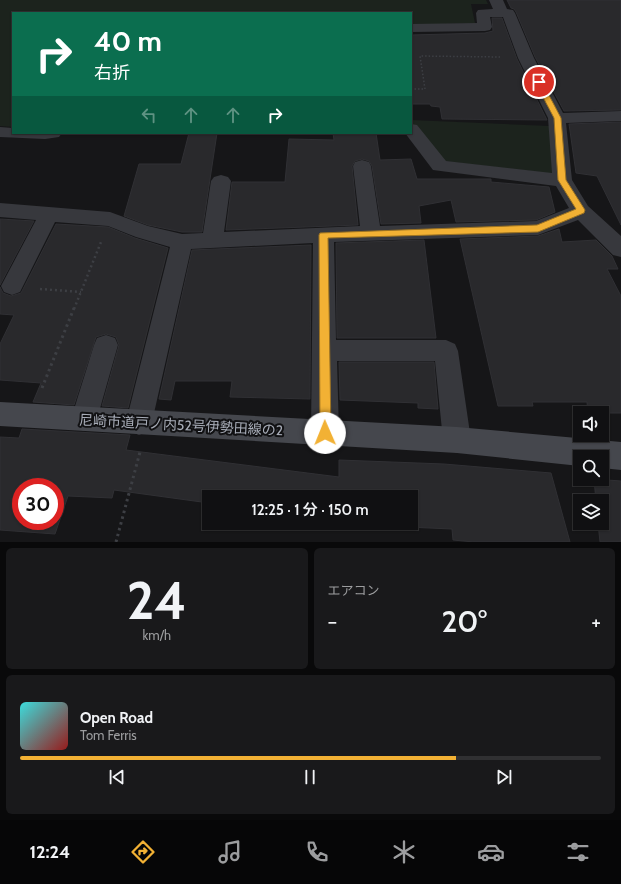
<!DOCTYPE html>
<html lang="ja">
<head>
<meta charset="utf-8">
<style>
	:root { --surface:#101012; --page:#19191b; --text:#f1f3f6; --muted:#9c9d9f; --line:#303032; --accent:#f2b134 }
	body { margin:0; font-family:Cabin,"Noto Sans JP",sans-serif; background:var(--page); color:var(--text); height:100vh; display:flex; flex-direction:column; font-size:15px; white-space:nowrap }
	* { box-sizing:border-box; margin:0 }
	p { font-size:13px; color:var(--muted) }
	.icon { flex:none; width:22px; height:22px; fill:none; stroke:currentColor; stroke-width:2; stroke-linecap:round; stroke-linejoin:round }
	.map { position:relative; height:542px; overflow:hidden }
	.details { display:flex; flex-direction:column; gap:6px; padding:6px; background:#09090a; flex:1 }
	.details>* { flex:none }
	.hud { position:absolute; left:12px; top:12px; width:400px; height:122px; border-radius:0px; box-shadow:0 1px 3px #0004,0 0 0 1px var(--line); background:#0b6e4f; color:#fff; overflow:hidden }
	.buttons { position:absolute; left:573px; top:406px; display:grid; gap:8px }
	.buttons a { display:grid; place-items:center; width:36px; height:36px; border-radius:0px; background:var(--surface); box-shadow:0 1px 3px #0004,0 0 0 1px var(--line); font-size:20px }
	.speed { position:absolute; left:12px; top:478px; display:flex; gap:8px; font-size:20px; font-weight:700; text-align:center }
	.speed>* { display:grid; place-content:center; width:52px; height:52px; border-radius:50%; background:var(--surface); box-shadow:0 1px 3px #0004,0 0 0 1px var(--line); line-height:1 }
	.speed .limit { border:6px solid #d22; background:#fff; color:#111 }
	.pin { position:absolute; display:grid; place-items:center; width:34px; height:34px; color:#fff; margin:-17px; border:2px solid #fff; border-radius:50%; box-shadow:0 1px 4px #0007 }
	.me { position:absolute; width:44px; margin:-22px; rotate:359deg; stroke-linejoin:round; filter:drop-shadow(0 0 3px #0008) }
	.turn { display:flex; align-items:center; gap:14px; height:84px; padding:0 16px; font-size:18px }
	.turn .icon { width:52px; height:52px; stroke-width:2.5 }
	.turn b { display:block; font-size:28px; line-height:34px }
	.lanes { display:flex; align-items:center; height:38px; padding:0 16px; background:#0003; justify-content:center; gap:20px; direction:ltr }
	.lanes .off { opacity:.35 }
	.big { font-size:30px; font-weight:600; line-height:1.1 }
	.details .tile { flex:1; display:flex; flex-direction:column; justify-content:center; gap:6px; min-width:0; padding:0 14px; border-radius:6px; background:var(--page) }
	.details .dial { align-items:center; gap:0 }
	.dial b { font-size:52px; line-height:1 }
	.song { display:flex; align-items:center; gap:12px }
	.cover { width:48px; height:48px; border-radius:6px; background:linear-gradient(135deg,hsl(180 70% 55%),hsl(0 70% 35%)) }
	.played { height:4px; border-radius:2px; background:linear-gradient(90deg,var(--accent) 75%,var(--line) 75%) }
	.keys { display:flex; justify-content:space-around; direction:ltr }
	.heat { display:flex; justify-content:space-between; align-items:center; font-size:22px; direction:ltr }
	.details .tiles { flex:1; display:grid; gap:6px; grid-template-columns:1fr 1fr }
	.tile:last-child { grid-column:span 2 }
	.trip { position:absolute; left:202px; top:490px; width:216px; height:40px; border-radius:0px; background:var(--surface); box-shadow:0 1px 3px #0004,0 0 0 1px var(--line); font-weight:600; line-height:40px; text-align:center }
	.tabs { display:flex; height:64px; justify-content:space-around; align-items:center; background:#060607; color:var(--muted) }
	.tabs .icon { width:28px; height:28px }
	.tabs .selected { color:var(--accent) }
	.tabs b { font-size:18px; color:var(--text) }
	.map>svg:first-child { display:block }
</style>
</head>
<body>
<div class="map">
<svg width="621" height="542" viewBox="0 0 621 542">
	<rect width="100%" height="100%" fill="#161618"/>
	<g fill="#1c231d">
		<polygon points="0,0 486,0 488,4 471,4 475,23 411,25 411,13 13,13 13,127 0,126"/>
		<polygon points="411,120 549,126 556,174 443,161 411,125"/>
	</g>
	<g fill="#29292c" stroke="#303034" fill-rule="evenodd">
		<polygon points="507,0 621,0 621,110 564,111 535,57 516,12 514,9 511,8"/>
		<polygon points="492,18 502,18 517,59 547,120 442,119 440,107 431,106 430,104 411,104 411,35 485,33 493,31"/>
		<polygon points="621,122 621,225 597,176 576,173 569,124"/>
		<polygon points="189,133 217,133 202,232 182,232 148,225 124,216 139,164 181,164"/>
		<polygon points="333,133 376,133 380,160 411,159 417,179 491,179 491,182 549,187 555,212 536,220 456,222 451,200 419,206 421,223 381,224 372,166 369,161 362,159 355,161 352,166 358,225 226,230 232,182 285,182 289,139 334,140"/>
		<polygon points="0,219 34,221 0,285"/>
		<polygon points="56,224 108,227 135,238 168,248 128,408 102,406 119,345 116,337 106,334 96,337 74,405 33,402 41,383 0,380 0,344 14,315 0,314 0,287 3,293 11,296 21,293"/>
		<polygon points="559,229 562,242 596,240 612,256 618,269 607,269 621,296 621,413 588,413 587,402 532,402 533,406 498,406 460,239 538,236"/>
		<polygon points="424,240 436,338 337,338 336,243"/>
		<polygon points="311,245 310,399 230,397 232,381 175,381 171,400 159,399 192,250"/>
		<polygon points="339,362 434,362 438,409 418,408 418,403 340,400"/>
		<path d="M22,429L130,435L126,450L339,477V460L444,464L551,473L570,542H474L453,540L452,529L339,524V523H411V497H209V503L114,490L112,498L68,496L55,534L0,530V437L19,438ZM21,487H55V521H21Z"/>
		<polygon points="594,479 621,481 621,542 600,542 598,523 602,523 602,501 596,501"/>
	</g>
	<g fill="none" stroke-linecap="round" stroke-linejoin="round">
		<polyline stroke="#3d3f44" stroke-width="1.5" stroke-dasharray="1.5 2" stroke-linecap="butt" points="411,89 425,89 420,56 500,57"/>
		<g stroke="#3d3f44" stroke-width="2.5" stroke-dasharray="2 3" stroke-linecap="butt">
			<polyline points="40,289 81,292"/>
			<polyline points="74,309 101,242"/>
		</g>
		<g stroke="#3d3f44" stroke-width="3" stroke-dasharray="2.5 3.5" stroke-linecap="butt">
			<polyline points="42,388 74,308"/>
			<polyline points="116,542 140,452"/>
		</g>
		<g fill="#37383d" fill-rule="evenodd">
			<polygon points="489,0 503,0 507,9 513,10 515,13 534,58 563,113 621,111 621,121 566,123 572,180 588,206 621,236 621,257 613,255 578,220 538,235 334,242 336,340 446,340 455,344 458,351 471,440 467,449 457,453 447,449 443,440 435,361 337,361 339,433 335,442 325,446 315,442 311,433 313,243 191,249 152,422 149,431 139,435 129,431 126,422 170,247 136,237 108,226 55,222 20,292 12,295 4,292 1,286 36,220 0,217 0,203 110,212 148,226 182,234 203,233 211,181 214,177 221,175 228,177 231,181 224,232 360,226 353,166 355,162 362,160 369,162 371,166 380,226 536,221 569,208 556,186 433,170 405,133 411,133 411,124 417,125 446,161 552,173 548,118 518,58 503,17 490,17 492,27 490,30 485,31 411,32 411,24 477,23 476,13 478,10 493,9"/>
			<polygon points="0,127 13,128 13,133 62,133 59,137 45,139 0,137"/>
			<polygon points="106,335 115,338 118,345 97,419 93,428 84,431 75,428 71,419 94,345 97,338"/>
		</g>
		<polygon fill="#45474d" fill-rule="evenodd" points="0,402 457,427 621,442 621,470 602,468 602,457 580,457 580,466 457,453 0,426"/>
	</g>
	<polygon fill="#f2b134" stroke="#9d7322" points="539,80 542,82 561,118 566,180 585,210 584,213 538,232 328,238 331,433 329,437 325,438 321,437 320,433 319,235 320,233 537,225 576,209 558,180 554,118 535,82"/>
	<g text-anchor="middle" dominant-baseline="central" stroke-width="4" stroke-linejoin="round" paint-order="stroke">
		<g font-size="14" fill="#a8adb8" stroke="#111113">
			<text transform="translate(181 425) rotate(3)">尼崎市道戸ノ内52号伊勢田線の2</text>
		</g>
	</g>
</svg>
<div class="buttons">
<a><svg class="icon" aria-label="sound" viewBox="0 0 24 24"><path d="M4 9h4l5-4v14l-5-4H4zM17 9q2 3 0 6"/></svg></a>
<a><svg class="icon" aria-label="search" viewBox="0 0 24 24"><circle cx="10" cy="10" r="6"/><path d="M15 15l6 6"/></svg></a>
<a><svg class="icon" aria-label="layers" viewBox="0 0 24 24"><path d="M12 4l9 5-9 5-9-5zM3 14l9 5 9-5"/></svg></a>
</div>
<div class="speed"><div class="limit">30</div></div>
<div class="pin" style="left:539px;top:82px;background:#d93025"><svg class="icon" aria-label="arrive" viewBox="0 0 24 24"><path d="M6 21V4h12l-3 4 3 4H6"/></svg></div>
<svg class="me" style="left:325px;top:433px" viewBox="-20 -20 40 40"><circle r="19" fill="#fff"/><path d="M0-13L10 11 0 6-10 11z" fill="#f2b134"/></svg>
<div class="trip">12:25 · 1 分 · 150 m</div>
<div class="hud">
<div class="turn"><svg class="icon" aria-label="right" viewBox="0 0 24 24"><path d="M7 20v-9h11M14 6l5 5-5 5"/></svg><div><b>40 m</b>右折</div></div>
<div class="lanes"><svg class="icon off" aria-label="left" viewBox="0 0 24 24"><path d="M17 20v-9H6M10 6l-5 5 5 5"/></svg><svg class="icon off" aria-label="ahead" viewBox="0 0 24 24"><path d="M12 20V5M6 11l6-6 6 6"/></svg><svg class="icon off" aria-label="ahead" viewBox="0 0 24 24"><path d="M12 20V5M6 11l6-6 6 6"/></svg><svg class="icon" aria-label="right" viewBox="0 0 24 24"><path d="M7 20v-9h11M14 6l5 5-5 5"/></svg></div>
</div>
</div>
<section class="details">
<div class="tiles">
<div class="tile dial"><b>24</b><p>km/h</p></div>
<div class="tile"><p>エアコン</p>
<div class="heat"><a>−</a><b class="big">20°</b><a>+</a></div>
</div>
<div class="tile">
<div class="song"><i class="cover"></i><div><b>Open Road</b><p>Tom Ferris</p></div></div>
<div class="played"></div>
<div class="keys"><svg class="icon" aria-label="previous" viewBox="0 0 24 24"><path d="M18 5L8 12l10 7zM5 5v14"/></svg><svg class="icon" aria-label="pause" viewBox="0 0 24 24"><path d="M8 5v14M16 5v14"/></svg><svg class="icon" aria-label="next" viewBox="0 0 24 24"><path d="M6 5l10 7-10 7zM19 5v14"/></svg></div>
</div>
</div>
</section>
<nav class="tabs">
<b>12:24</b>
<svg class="icon selected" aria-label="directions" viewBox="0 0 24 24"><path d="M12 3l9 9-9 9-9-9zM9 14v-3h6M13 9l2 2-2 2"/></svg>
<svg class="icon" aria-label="music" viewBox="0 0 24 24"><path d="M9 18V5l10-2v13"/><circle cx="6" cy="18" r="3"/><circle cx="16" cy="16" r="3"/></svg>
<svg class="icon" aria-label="phone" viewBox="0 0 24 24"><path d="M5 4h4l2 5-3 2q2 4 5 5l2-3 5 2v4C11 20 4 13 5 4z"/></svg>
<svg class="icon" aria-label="climate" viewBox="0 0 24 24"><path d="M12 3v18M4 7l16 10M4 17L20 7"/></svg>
<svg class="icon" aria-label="car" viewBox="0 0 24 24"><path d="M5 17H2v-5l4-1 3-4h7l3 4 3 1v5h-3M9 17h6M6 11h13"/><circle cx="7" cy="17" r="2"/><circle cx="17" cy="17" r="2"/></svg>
<svg class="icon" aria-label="filters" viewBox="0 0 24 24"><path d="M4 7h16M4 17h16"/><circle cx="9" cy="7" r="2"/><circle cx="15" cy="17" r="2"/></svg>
</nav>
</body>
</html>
